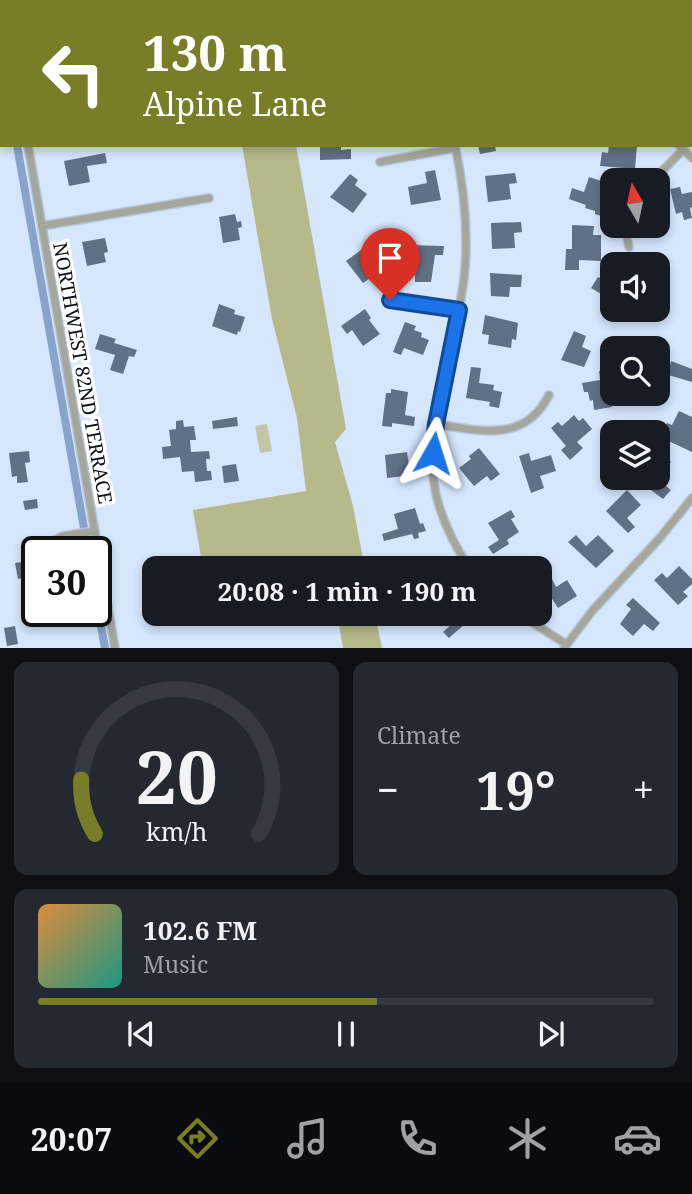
<!DOCTYPE html>
<html lang="en">
<head>
<meta charset="utf-8">
<style>
	:root { --surface:#171b24; --page:#242831; --text:#f1f3f6; --muted:#9ea1a6; --line:#363941; --accent:#797d26 }
	body { margin:0; font-family:"Noto Serif",serif; background:var(--page); color:var(--text); height:100vh; display:flex; flex-direction:column; font-size:26px; white-space:nowrap }
	* { box-sizing:border-box; margin:0 }
	p { font-size:23px; color:var(--muted) }
	.icon { flex:none; width:38px; height:38px; fill:none; stroke:currentColor; stroke-width:2; stroke-linecap:round; stroke-linejoin:round }
	.map { position:relative; height:648px; overflow:hidden }
	.sheet { display:flex; flex-direction:column; gap:14px; padding:14px; background:#0d0f14; flex:1 }
	.sheet>* { flex:none }
	.guide { position:absolute; left:0px; top:0px; width:693px; height:147px; box-shadow:0 4px 10px #0003; background:#797d26; color:#fff; overflow:hidden }
	.needle { width:46px; rotate:351deg }
	.controls { position:absolute; left:600px; top:168px; display:grid; gap:14px }
	.controls a { display:grid; place-items:center; width:70px; height:70px; border-radius:14px; background:var(--surface); box-shadow:0 4px 10px #0003; font-size:35px }
	.speed { position:absolute; left:21px; top:536px; display:flex; gap:14px; font-size:35px; font-weight:700; text-align:center }
	.speed>* { display:grid; place-content:center; width:91px; height:91px; border-radius:50%; background:var(--surface); box-shadow:0 4px 10px #0003; line-height:1 }
	.speed .limit { border:4px solid #111; border-radius:10px; background:#fff; color:#111 }
	.pin { position:absolute; display:grid; place-items:center; width:60px; height:60px; color:#fff; margin:-72px -30px; border-radius:50% 50% 50% 0; rotate:-45deg; box-shadow:0 0 7px #0007 }
	.pin .icon { rotate:45deg }
	.me { position:absolute; width:77px; margin:-38px; rotate:6deg; stroke-linejoin:round; filter:drop-shadow(0 0 5px #0008) }
	.turn { display:flex; align-items:center; gap:24px; height:147px; padding:0 28px; font-size:32px }
	.turn .icon { width:91px; height:91px; stroke-width:2.5 }
	.turn b { display:block; font-size:49px; line-height:60px }
	.big { font-size:52px; font-weight:700; line-height:1.1 }
	.sheet .tile { flex:1; display:flex; flex-direction:column; justify-content:center; gap:10px; min-width:0; padding:0 24px; border-radius:14px; background:var(--page) }
	.sheet .dial { align-items:center; gap:0 }
	.dial svg { height:182px; overflow:visible; fill:none; stroke:var(--line); stroke-width:7; stroke-linecap:round; text-anchor:middle }
	.dial text { fill:var(--text); stroke:none }
	.song { display:flex; align-items:center; gap:21px }
	.cover { width:84px; height:84px; border-radius:10px; background:linear-gradient(135deg,hsl(30 70% 55%),hsl(170 70% 35%)) }
	.played { height:7px; border-radius:4px; background:linear-gradient(90deg,var(--accent) 55%,var(--line) 55%) }
	.keys { display:flex; justify-content:space-around; direction:ltr }
	.heat { display:flex; justify-content:space-between; align-items:center; font-size:38px; direction:ltr }
	.sheet .tiles { flex:1; display:grid; gap:14px; grid-template-columns:1fr 1fr }
	.tile:last-child { grid-column:span 2 }
	.trip { position:absolute; left:142px; top:556px; width:410px; height:70px; border-radius:14px; background:var(--surface); box-shadow:0 4px 10px #0003; font-weight:700; line-height:70px; text-align:center }
	.menu { display:flex; height:112px; justify-content:space-around; align-items:center; background:#090b0e; color:var(--muted) }
	.menu .icon { width:49px; height:49px }
	.menu .active { color:var(--accent) }
	.menu b { font-size:32px; color:var(--text) }
	.map>svg:first-child { display:block }
</style>
</head>
<body>
<div class="map">
<svg width="692" height="648" viewBox="0 0 692 648">
	<rect width="100%" height="100%" fill="#d5e6fd"/>
	<polygon fill="#c4c7a7" points="267,424 272,451 260,453 255,426"/>
	<g fill="#b6ba8a">
		<polygon points="242,145 296,145 346,429 335,442 353,506 365,569 203,569 193,510 306,491 297,418 272,319"/>
		<polygon points="337,614 375,614 382,648 343,648"/>
	</g>
	<g fill="none" stroke-linecap="round" stroke-linejoin="round">
		<g stroke="#87a5cc" stroke-width="8">
			<polyline points="0,50 2,60"/>
			<polyline points="17,145 88,551"/>
			<polyline points="96,598 105,648"/>
		</g>
	</g>
	<g fill="#617185">
		<polygon points="320,145 341,145 341,150 351,149 351,159 320,160"/>
		<polygon points="478,145 495,145 496,151 480,154"/>
		<polygon points="609,145 637,145 635,169 600,166 602,152 608,153"/>
		<polygon points="105,153 107,163 87,166 90,182 69,186 64,161"/>
		<polygon points="435,170 441,200 411,205 408,187 427,183 425,172"/>
		<polygon points="515,173 517,183 509,184 511,199 488,202 485,176"/>
		<polygon points="350,174 358,180 355,185 367,194 353,213 330,197"/>
		<polygon points="589,177 608,183 600,205 610,209 607,218 595,214 595,211 585,208 586,205 569,199 572,188 584,192"/>
		<polygon points="680,187 682,194 692,192 692,207 690,208 692,218 684,220 682,212 676,214 670,189"/>
		<polygon points="235,214 237,222 241,221 242,227 238,228 240,240 223,243 219,217"/>
		<polygon points="521,222 522,232 514,233 515,248 492,249 491,223"/>
		<polygon points="572,225 594,226 593,235 601,235 601,261 579,260 579,270 565,270 566,249 572,249"/>
		<polygon points="105,238 108,252 104,253 106,262 87,266 82,242"/>
		<polygon points="368,245 385,267 363,283 346,261"/>
		<polygon points="407,245 444,246 443,255 435,255 431,282 415,282 415,256 406,256"/>
		<polygon points="490,273 522,275 521,287 510,287 509,297 491,296"/>
		<polygon points="606,273 612,277 612,309 604,305 608,298 591,288 598,277 602,279"/>
		<polygon points="219,304 235,310 234,314 245,317 240,332 238,331 237,335 212,326"/>
		<polygon points="365,309 371,318 369,320 380,334 363,346 352,330 347,334 341,326"/>
		<polygon points="485,315 518,323 516,340 512,339 511,348 488,344 489,335 482,334"/>
		<polygon points="405,322 416,326 414,330 422,333 421,337 429,340 423,355 404,348 401,355 393,352"/>
		<polygon points="574,331 586,336 582,347 591,351 584,367 561,360"/>
		<polygon points="100,334 116,339 114,343 137,350 134,357 129,356 123,374 110,370 115,355 95,349"/>
		<polygon points="671,361 692,369 692,382 668,375"/>
		<polygon points="471,367 481,368 479,383 494,385 493,390 502,392 499,408 489,406 490,402 466,398"/>
		<polygon points="607,370 608,378 612,377 612,389 609,390 612,407 594,410 593,400 590,401 588,392 584,392 582,383 600,380 599,371"/>
		<polygon points="391,389 408,392 405,415 415,417 414,426 392,423 392,427 382,426 386,393 391,393"/>
		<polygon points="679,411 692,417 692,452 660,437 667,423 672,425"/>
		<polygon points="574,415 579,421 583,418 592,429 577,442 583,448 570,460 561,450 566,446 551,428 558,422 562,426"/>
		<polygon points="237,417 238,426 213,429 212,421"/>
		<polygon points="183,420 184,427 194,426 196,440 190,440 191,452 209,451 210,459 206,459 207,471 211,471 212,480 195,482 194,471 182,472 180,457 163,459 162,447 171,446 169,430 176,429 176,421"/>
		<polygon points="479,448 500,474 491,481 487,476 474,486 459,468 471,459 469,456"/>
		<polygon points="29,451 30,462 25,463 28,482 17,483 17,476 12,477 9,453"/>
		<polygon points="407,452 409,466 412,466 413,475 387,478 385,455"/>
		<polygon points="529,453 531,461 551,455 556,471 540,476 544,488 531,493 519,456"/>
		<polygon points="658,453 671,462 658,480 671,490 663,499 640,482 643,478 658,478"/>
		<polygon points="236,464 239,481 224,483 222,466"/>
		<polygon points="627,490 641,505 627,518 635,527 628,533 606,511"/>
		<polygon points="37,499 38,508 25,510 23,501"/>
		<polygon points="415,508 420,524 423,523 426,531 418,533 419,538 414,539 412,534 384,541 382,534 398,529 394,514"/>
		<polygon points="511,510 515,517 511,519 519,532 507,540 509,544 493,554 488,547 499,540 488,523"/>
		<polygon points="576,535 586,546 598,535 614,551 596,568 568,542"/>
		<polygon points="438,557 443,566 438,569 418,569"/>
		<polygon points="37,560 37,605 33,605 29,577 18,579 15,563"/>
		<polygon points="679,566 692,579 692,584 683,592 688,596 678,605 654,580 662,573 667,578"/>
		<polygon points="551,577 556,587 567,580 577,596 558,608 542,583"/>
		<polygon points="633,598 660,623 653,631 644,624 633,636 620,624 631,609 626,605"/>
		<polygon points="447,614 476,614 449,638 443,632 454,622"/>
		<polygon points="15,626 18,644 7,646 4,628"/>
	</g>
	<g fill="none" stroke-linecap="round" stroke-linejoin="round">
		<g stroke="#b5c4d9" stroke-width="10">
			<g id="minor">
				<polyline points="2,0 3,2"/>
				<polyline points="408,0 409,2"/>
				<polyline points="586,0 587,2"/>
				<polyline points="28,145 115,648"/>
				<path d="M455,145C464,188 469,235 464,279C460,305 456,332 450,358C441,396 430,435 433,475C436,508 452,542 470,569"/>
				<polyline points="679,145 692,158"/>
				<polyline points="380,162 455,148"/>
				<polyline points="653,180 683,150"/>
				<polyline points="42,226 209,198"/>
				<polyline points="628,226 626,234 629,247"/>
				<polyline points="390,300 459,310"/>
				<path d="M436,424C480,431 525,443 549,395"/>
				<polyline points="33,551 63,536 95,531"/>
				<polyline points="519,614 566,644"/>
				<polyline points="564,648 593,610 659,539 692,498"/>
			</g>
		</g>
		<use href="#minor" stroke="#a6a79c" stroke-width="7"/>
	</g>
	<g fill="none" stroke-linecap="round" stroke-linejoin="round">
		<g stroke="#114b97" stroke-width="18">
			<polyline id="route" points="390,300 459,310 436,424 433,453"/>
		</g>
		<use href="#route" stroke="#1a73e8" stroke-width="12"/>
	</g>
	<g text-anchor="middle" dominant-baseline="central" stroke-width="7" stroke-linejoin="round" paint-order="stroke">
		<g font-size="19" fill="#0c1119" stroke="#fff">
			<text transform="translate(83 373) rotate(80)">NORTHWEST 82ND TERRACE</text>
		</g>
	</g>
</svg>
<div class="controls">
<a><svg class="needle" viewBox="-14 -14 28 28"><path d="M0-13l5 13h-10z" fill="#e53935"/><path d="M0 13l5-13h-10z" fill="#9ea1a6"/></svg></a>
<a><svg class="icon" aria-label="sound" viewBox="0 0 24 24"><path d="M4 9h4l5-4v14l-5-4H4zM17 9q2 3 0 6"/></svg></a>
<a><svg class="icon" aria-label="search" viewBox="0 0 24 24"><circle cx="10" cy="10" r="6"/><path d="M15 15l6 6"/></svg></a>
<a><svg class="icon" aria-label="layers" viewBox="0 0 24 24"><path d="M12 4l9 5-9 5-9-5zM3 14l9 5 9-5"/></svg></a>
</div>
<div class="speed"><div class="limit">30</div></div>
<div class="pin" style="left:390px;top:300px;background:#d93025"><svg class="icon" aria-label="arrive" viewBox="0 0 24 24"><path d="M6 21V4h12l-3 4 3 4H6"/></svg></div>
<svg class="me" style="left:433px;top:453px" viewBox="-20 -20 40 40"><path d="M0-17L14 15 0 8-14 15z" fill="#1a73e8" stroke="#fff" stroke-width="4"/></svg>
<div class="trip">20:08 · 1 min · 190 m</div>
<div class="guide">
<div class="turn"><svg class="icon" aria-label="left" viewBox="0 0 24 24"><path d="M17 20v-9H6M10 6l-5 5 5 5"/></svg><div><b>130 m</b>Alpine Lane</div></div>
</div>
</div>
<section class="sheet">
<div class="tiles">
<div class="tile dial"><svg viewBox="0 0 100 80">
<path d="M14 69A42 42 0 1 1 86 69"/>
<path d="M14 69A42 42 0 0 1 8 45" stroke="#797d26"/>
<text x="50" y="56" font-size="32" font-weight="700">20</text>
<text x="50" y="72" font-size="11">km/h</text>
</svg></div>
<div class="tile"><p>Climate</p>
<div class="heat"><a>−</a><b class="big">19°</b><a>+</a></div>
</div>
<div class="tile">
<div class="song"><i class="cover"></i><div><b>102.6 FM</b><p>Music</p></div></div>
<div class="played"></div>
<div class="keys"><svg class="icon" aria-label="previous" viewBox="0 0 24 24"><path d="M18 5L8 12l10 7zM5 5v14"/></svg><svg class="icon" aria-label="pause" viewBox="0 0 24 24"><path d="M8 5v14M16 5v14"/></svg><svg class="icon" aria-label="next" viewBox="0 0 24 24"><path d="M6 5l10 7-10 7zM19 5v14"/></svg></div>
</div>
</div>
</section>
<nav class="menu">
<b>20:07</b>
<svg class="icon active" aria-label="directions" viewBox="0 0 24 24"><path d="M12 3l9 9-9 9-9-9zM9 14v-3h6M13 9l2 2-2 2"/></svg>
<svg class="icon" aria-label="music" viewBox="0 0 24 24"><path d="M9 18V5l10-2v13"/><circle cx="6" cy="18" r="3"/><circle cx="16" cy="16" r="3"/></svg>
<svg class="icon" aria-label="phone" viewBox="0 0 24 24"><path d="M5 4h4l2 5-3 2q2 4 5 5l2-3 5 2v4C11 20 4 13 5 4z"/></svg>
<svg class="icon" aria-label="climate" viewBox="0 0 24 24"><path d="M12 3v18M4 7l16 10M4 17L20 7"/></svg>
<svg class="icon" aria-label="car" viewBox="0 0 24 24"><path d="M5 17H2v-5l4-1 3-4h7l3 4 3 1v5h-3M9 17h6M6 11h13"/><circle cx="7" cy="17" r="2"/><circle cx="17" cy="17" r="2"/></svg>
</nav>
</body>
</html>
